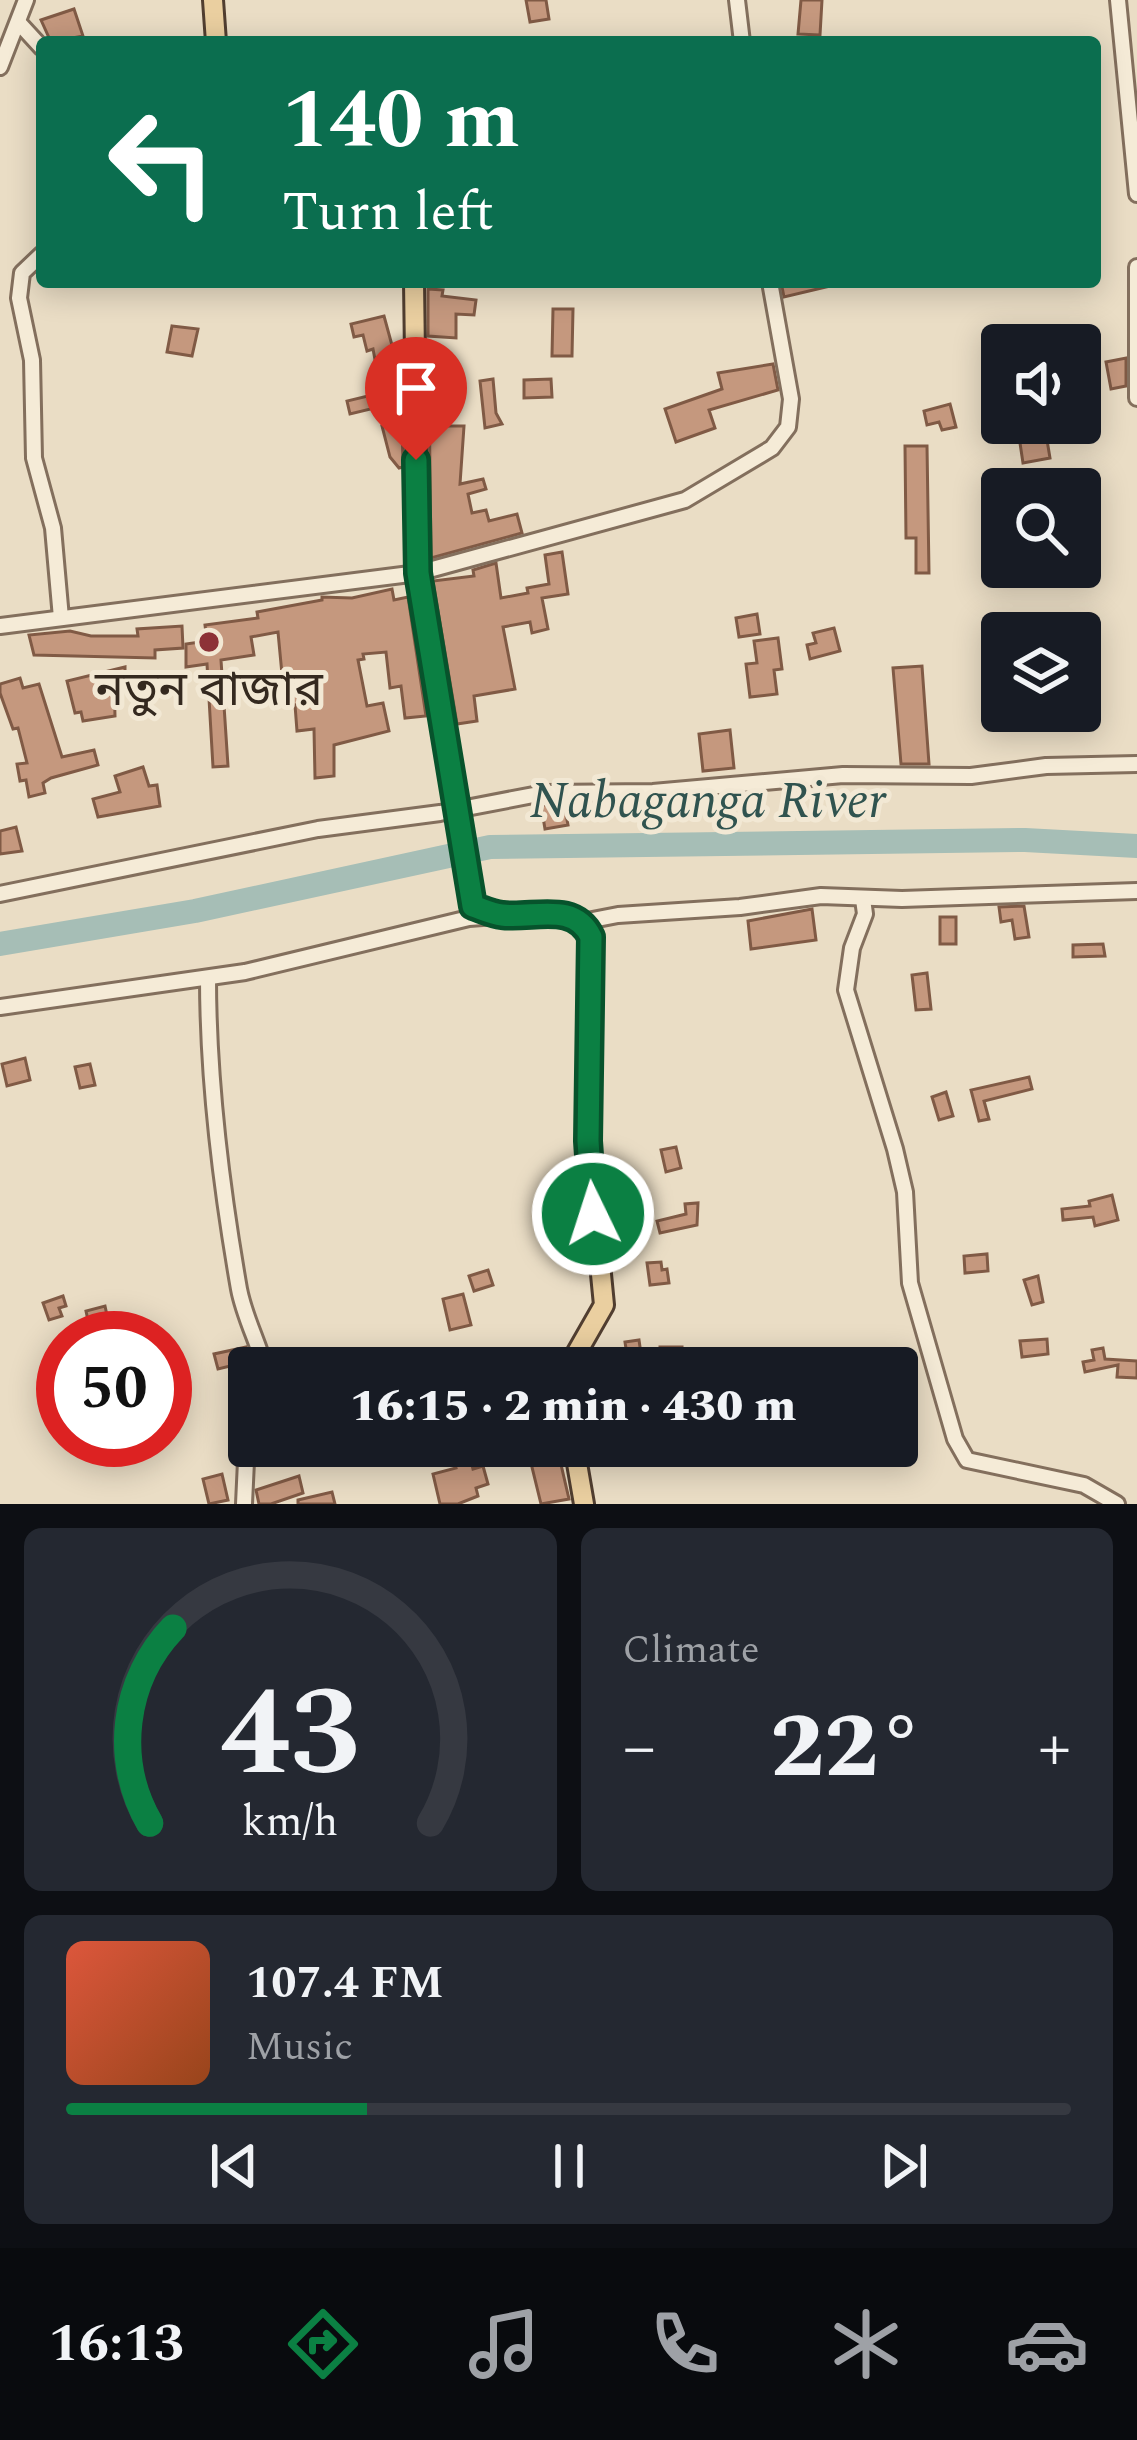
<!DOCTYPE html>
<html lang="en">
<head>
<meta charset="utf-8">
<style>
	:root { --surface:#171b24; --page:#242831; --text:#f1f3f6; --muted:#9ea1a6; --line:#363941; --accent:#0b8043 }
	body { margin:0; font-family:Spectral,"Noto Sans Bengali",serif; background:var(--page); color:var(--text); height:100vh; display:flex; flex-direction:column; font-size:45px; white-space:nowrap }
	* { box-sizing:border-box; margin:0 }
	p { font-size:39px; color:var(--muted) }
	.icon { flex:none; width:66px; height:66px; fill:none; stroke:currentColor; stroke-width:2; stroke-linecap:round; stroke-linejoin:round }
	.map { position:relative; height:1504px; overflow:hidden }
	.drawer { display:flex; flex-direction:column; gap:24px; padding:24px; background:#0d0f14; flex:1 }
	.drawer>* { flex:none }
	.hud { position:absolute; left:36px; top:36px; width:1065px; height:252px; border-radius:12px; box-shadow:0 6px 30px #0003; background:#0b6e4f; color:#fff; overflow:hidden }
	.tools { position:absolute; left:981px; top:324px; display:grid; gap:24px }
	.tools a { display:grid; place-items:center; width:120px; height:120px; border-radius:12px; background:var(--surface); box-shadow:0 6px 30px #0003; font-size:60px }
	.speed { position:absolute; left:36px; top:1311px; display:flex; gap:24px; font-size:60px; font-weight:700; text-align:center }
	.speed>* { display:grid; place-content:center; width:156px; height:156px; border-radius:50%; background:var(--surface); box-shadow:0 6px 30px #0003; line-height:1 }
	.speed .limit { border:18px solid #d22; background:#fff; color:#111 }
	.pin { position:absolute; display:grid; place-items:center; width:102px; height:102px; color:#fff; margin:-123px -51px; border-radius:50% 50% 50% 0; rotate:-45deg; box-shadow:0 0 12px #0007 }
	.pin .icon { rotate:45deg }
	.me { position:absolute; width:132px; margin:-66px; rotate:356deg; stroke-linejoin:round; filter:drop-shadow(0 0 9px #0008) }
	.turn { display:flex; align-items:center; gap:42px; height:252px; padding:0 48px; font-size:54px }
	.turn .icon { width:156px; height:156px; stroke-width:2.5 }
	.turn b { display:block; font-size:84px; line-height:102px }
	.big { font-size:90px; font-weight:800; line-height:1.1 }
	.drawer .tile { flex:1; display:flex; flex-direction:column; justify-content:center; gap:18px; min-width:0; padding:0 42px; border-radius:18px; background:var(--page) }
	.drawer .dial { align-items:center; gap:0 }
	.dial svg { height:312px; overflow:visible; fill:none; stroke:var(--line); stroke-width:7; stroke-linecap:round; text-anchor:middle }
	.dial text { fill:var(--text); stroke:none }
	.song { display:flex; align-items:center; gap:36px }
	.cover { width:144px; height:144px; border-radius:18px; background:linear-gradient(135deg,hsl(10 70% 55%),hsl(20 70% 35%)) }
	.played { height:12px; border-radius:6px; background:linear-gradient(90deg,var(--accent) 30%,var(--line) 30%) }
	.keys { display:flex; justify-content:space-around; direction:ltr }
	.heat { display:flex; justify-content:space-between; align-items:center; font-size:66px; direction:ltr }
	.drawer .tiles { flex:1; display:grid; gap:24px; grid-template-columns:1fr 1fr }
	.tile:last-child { grid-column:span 2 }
	.trip { position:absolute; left:228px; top:1347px; width:690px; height:120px; border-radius:12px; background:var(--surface); box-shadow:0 6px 30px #0003; font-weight:800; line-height:120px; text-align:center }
	.menu { display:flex; height:192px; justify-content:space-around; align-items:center; background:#090b0e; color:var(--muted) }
	.menu .icon { width:84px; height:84px }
	.menu .selected { color:var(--accent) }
	.menu b { font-size:54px; color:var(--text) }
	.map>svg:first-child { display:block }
</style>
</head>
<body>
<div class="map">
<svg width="1137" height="1504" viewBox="0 0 1137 1504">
	<rect width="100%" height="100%" fill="#eaddc5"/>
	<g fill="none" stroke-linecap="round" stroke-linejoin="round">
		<polyline stroke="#a6beb6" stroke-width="24" points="0,944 195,911 490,847 1025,840 1137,846"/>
	</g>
	<g fill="#c5987e" stroke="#805a45" stroke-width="3">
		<polygon points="526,0 546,0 549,19 530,22"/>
		<polygon points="801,0 822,0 820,35 798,34"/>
		<polygon points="74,9 83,36 51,42 41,20"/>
		<polygon points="781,282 830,282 830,286 784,297"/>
		<polygon points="428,289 443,290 442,296 476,300 474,315 456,314 456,338 428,336"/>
		<polygon points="553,309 573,309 572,356 552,356"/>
		<polygon points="384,316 393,349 401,347 402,381 380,386 373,349 367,351 363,335 354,337 351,324"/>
		<polygon points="172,326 198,329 192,356 167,352"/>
		<polygon points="1126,358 1126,386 1111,389 1106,362"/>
		<polygon points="773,364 778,390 709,410 715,428 676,442 665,409 722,389 718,373"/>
		<polygon points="450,365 459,384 443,390 435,372"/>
		<polygon points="493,379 496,413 502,424 485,428 480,381"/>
		<polygon points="551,379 552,397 524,398 524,380"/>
		<polygon points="440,385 445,426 464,426 460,484 483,479 486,489 468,494 472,513 486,510 489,521 517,514 522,533 431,558 429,387"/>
		<polygon points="376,394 379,407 350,414 347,401"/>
		<polygon points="950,404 956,427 942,430 939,422 927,425 924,411"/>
		<polygon points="402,422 403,467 399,468 390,457 382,426"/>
		<polygon points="1045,428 1050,458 1023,463 1020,443 1032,440 1031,431"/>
		<polygon points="905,446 927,446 929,573 916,573 916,538 906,538"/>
		<polygon points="562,552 568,594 542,598 548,629 532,633 530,622 503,627 515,689 474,696 477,721 457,724 433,581 474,576 473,570 496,563 501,598 528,593 527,588 549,584 545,555"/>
		<polygon points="392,589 394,600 408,597 426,716 405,718 401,686 390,688 386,652 363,654 364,659 358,660 367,706 383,703 389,731 334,745 334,776 315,778 314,729 297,731 295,705 285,706 278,632 251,637 254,655 221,660 228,766 213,767 207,664 186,667 186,644 207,641 205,625 258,618 257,612 322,600 322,597 352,598"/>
		<polygon points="757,614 760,634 739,637 736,618"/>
		<polygon points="182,626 183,648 155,650 155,658 34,655 29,635 70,631 91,636 138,636 137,629"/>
		<polygon points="834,628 840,651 810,659 807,645 816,643 813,633"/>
		<polygon points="778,638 782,669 774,670 777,694 750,697 746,664 757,663 754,641"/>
		<polygon points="922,666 929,764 901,764 893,668"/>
		<polygon points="125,667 125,680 114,680 115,716 83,721 81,712 75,713 67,681"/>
		<polygon points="20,678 23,688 39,684 62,757 94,750 98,765 51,778 43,783 45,793 29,797 26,780 20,781 17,764 27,763 18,728 13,729 0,693 0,684"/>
		<polygon points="730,730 734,768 703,771 699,734"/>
		<polygon points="143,767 149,786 157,785 160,806 98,817 93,799 120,792 115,776"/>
		<polygon points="564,804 568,825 545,829 541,805"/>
		<polygon points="16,827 22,851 0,854 0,831"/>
		<polygon points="1024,906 1029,937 1015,939 1012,920 1001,922 999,907"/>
		<polygon points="812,909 816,940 751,949 748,921"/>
		<rect x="940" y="917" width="16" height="27"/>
		<polygon points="1103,944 1105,956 1073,957 1073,945"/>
		<polygon points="927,973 931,1009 916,1010 912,975"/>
		<polygon points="25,1058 30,1080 7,1086 2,1064"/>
		<polygon points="90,1064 95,1085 80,1088 75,1067"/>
		<polygon points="1029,1077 1032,1089 984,1101 989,1119 979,1121 971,1090"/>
		<polygon points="946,1092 953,1116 939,1120 932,1097"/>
		<polygon points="676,1147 681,1168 666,1172 661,1150"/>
		<polygon points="1112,1195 1118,1220 1095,1226 1093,1217 1063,1220 1062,1209 1090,1206 1089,1201"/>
		<polygon points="698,1203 697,1225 660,1233 657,1221 686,1214 685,1204"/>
		<polygon points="987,1254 988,1271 965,1273 964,1256"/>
		<polygon points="661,1262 662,1270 667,1269 669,1283 650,1285 647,1263"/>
		<polygon points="488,1270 493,1285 474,1291 469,1276"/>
		<polygon points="1038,1276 1043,1302 1032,1305 1024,1280"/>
		<polygon points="463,1294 471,1325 450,1330 443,1299"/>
		<polygon points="63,1296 66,1306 59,1308 62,1316 49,1320 43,1303"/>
		<polygon points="105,1306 108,1320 89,1325 86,1311"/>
		<polygon points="1047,1339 1048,1354 1022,1357 1020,1341"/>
		<polygon points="639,1340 643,1368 629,1368 625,1342"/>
		<polygon points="246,1347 251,1361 218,1369 214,1354"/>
		<polygon points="660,1347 682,1347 682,1359 674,1359 674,1368 660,1368"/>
		<polygon points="1103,1348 1105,1359 1137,1361 1137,1378 1117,1377 1118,1365 1085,1372 1083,1362 1094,1360 1092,1350"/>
		<polygon points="450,1446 467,1446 473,1469 483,1466 488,1484 476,1488 478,1496 458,1504 440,1504 433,1474 456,1468"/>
		<polygon points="537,1446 552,1446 553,1458 559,1456 569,1499 541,1504 531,1463 539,1461"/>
		<polygon points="222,1474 228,1500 209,1504 203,1479"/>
		<polygon points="299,1476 303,1493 271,1504 259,1504 256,1490"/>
		<polygon points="332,1492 335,1504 298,1504 298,1500"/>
	</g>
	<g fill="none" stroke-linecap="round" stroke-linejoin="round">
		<g stroke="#836f5d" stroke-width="20">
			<g id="minor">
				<polyline points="737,0 742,42"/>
				<polyline points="1118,0 1137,194"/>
				<polyline points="19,23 42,48"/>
				<polyline points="0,67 26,0"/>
				<polyline points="42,254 22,273 19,298 32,360 34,458 53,528 61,618"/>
				<polyline points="1137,267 1137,398"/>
				<polyline points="0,626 418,573 685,500 772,448 788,427 791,399 770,282"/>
				<polyline points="0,894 318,829 440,813 544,793 653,792 843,775 971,776 1046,766 1137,764"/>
				<polyline points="863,899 865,914 852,948 846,990 895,1149 905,1192 910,1283 955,1439 967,1460 1084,1485 1117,1504"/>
				<polyline points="582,922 618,915 740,907 821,896 902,899 1137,891"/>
				<path d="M208,978C208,1083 221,1186 239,1289C244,1316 258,1342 265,1368"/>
				<polyline points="0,1007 245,972 469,918 496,916"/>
				<polyline points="244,1504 246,1461 253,1446"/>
			</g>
		</g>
		<g stroke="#513e30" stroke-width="24">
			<g id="major">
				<polyline points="213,0 216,42"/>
				<path d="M414,282L418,573L474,906C482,910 492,914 502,915C533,919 575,901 591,937L588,1141L604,1305L576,1354L572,1368"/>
				<polyline points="574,1446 584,1504"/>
			</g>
		</g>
		<use href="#minor" stroke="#f5ebd7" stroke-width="14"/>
		<use href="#major" stroke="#eacfa0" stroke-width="18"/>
	</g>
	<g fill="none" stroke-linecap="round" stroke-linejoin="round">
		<g stroke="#07532c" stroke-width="30">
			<path id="route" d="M416,460L418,573L473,906C482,909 492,914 502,915C533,919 574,901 591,937L588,1141L593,1214"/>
		</g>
		<use href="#route" stroke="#0b8043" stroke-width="21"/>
	</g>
	<circle fill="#8d3237" stroke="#f2e8d4" stroke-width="4.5" cx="209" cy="642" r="12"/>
	<g text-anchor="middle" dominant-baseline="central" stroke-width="10" stroke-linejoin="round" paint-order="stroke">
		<g font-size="48" fill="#34291f" stroke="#f2e8d4">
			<text x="209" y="690">নতুন বাজার</text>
		</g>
		<g font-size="51" font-style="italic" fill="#30534f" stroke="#f2e8d4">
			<text x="708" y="802">Nabaganga River</text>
		</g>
	</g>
</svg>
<div class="tools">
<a><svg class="icon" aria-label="sound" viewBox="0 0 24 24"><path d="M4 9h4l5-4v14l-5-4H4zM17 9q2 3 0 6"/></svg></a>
<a><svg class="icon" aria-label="search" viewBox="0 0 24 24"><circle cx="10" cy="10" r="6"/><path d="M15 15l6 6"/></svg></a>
<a><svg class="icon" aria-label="layers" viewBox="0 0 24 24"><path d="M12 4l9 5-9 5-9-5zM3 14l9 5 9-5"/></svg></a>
</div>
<div class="speed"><div class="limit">50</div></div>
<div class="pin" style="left:416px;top:460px;background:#d93025"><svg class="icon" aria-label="arrive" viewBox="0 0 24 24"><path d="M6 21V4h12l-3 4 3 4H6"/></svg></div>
<svg class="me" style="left:593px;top:1214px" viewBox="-20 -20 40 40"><circle r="17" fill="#0b8043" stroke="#fff" stroke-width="3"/><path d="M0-11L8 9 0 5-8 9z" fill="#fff"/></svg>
<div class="trip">16:15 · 2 min · 430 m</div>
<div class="hud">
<div class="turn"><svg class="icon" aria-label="left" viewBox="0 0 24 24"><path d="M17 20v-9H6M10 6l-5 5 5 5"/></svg><div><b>140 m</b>Turn left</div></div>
</div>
</div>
<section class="drawer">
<div class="tiles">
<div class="tile dial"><svg viewBox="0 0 100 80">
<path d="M14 69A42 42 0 1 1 86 69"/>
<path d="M14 69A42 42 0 0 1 20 19" stroke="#0b8043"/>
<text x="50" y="56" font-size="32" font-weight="700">43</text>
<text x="50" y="72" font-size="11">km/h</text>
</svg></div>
<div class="tile"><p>Climate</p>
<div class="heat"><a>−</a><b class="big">22°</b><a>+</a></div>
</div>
<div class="tile">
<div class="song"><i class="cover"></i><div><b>107.4 FM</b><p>Music</p></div></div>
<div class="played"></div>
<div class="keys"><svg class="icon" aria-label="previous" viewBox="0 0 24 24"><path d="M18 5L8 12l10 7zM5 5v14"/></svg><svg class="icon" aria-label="pause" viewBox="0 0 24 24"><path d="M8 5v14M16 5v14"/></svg><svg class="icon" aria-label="next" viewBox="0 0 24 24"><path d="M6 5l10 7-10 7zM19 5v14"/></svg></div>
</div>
</div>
</section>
<nav class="menu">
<b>16:13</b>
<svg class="icon selected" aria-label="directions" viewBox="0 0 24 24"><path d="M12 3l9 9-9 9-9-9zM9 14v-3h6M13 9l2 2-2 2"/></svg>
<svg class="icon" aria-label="music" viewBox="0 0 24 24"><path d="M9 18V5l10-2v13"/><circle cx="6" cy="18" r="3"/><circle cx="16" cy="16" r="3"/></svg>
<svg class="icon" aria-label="phone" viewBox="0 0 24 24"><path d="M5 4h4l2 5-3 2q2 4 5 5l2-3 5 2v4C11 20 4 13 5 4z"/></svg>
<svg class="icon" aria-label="climate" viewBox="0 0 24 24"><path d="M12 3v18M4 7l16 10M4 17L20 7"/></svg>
<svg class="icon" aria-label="car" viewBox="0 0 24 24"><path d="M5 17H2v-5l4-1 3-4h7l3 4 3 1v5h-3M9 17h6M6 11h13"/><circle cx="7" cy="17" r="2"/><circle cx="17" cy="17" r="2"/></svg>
</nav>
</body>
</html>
